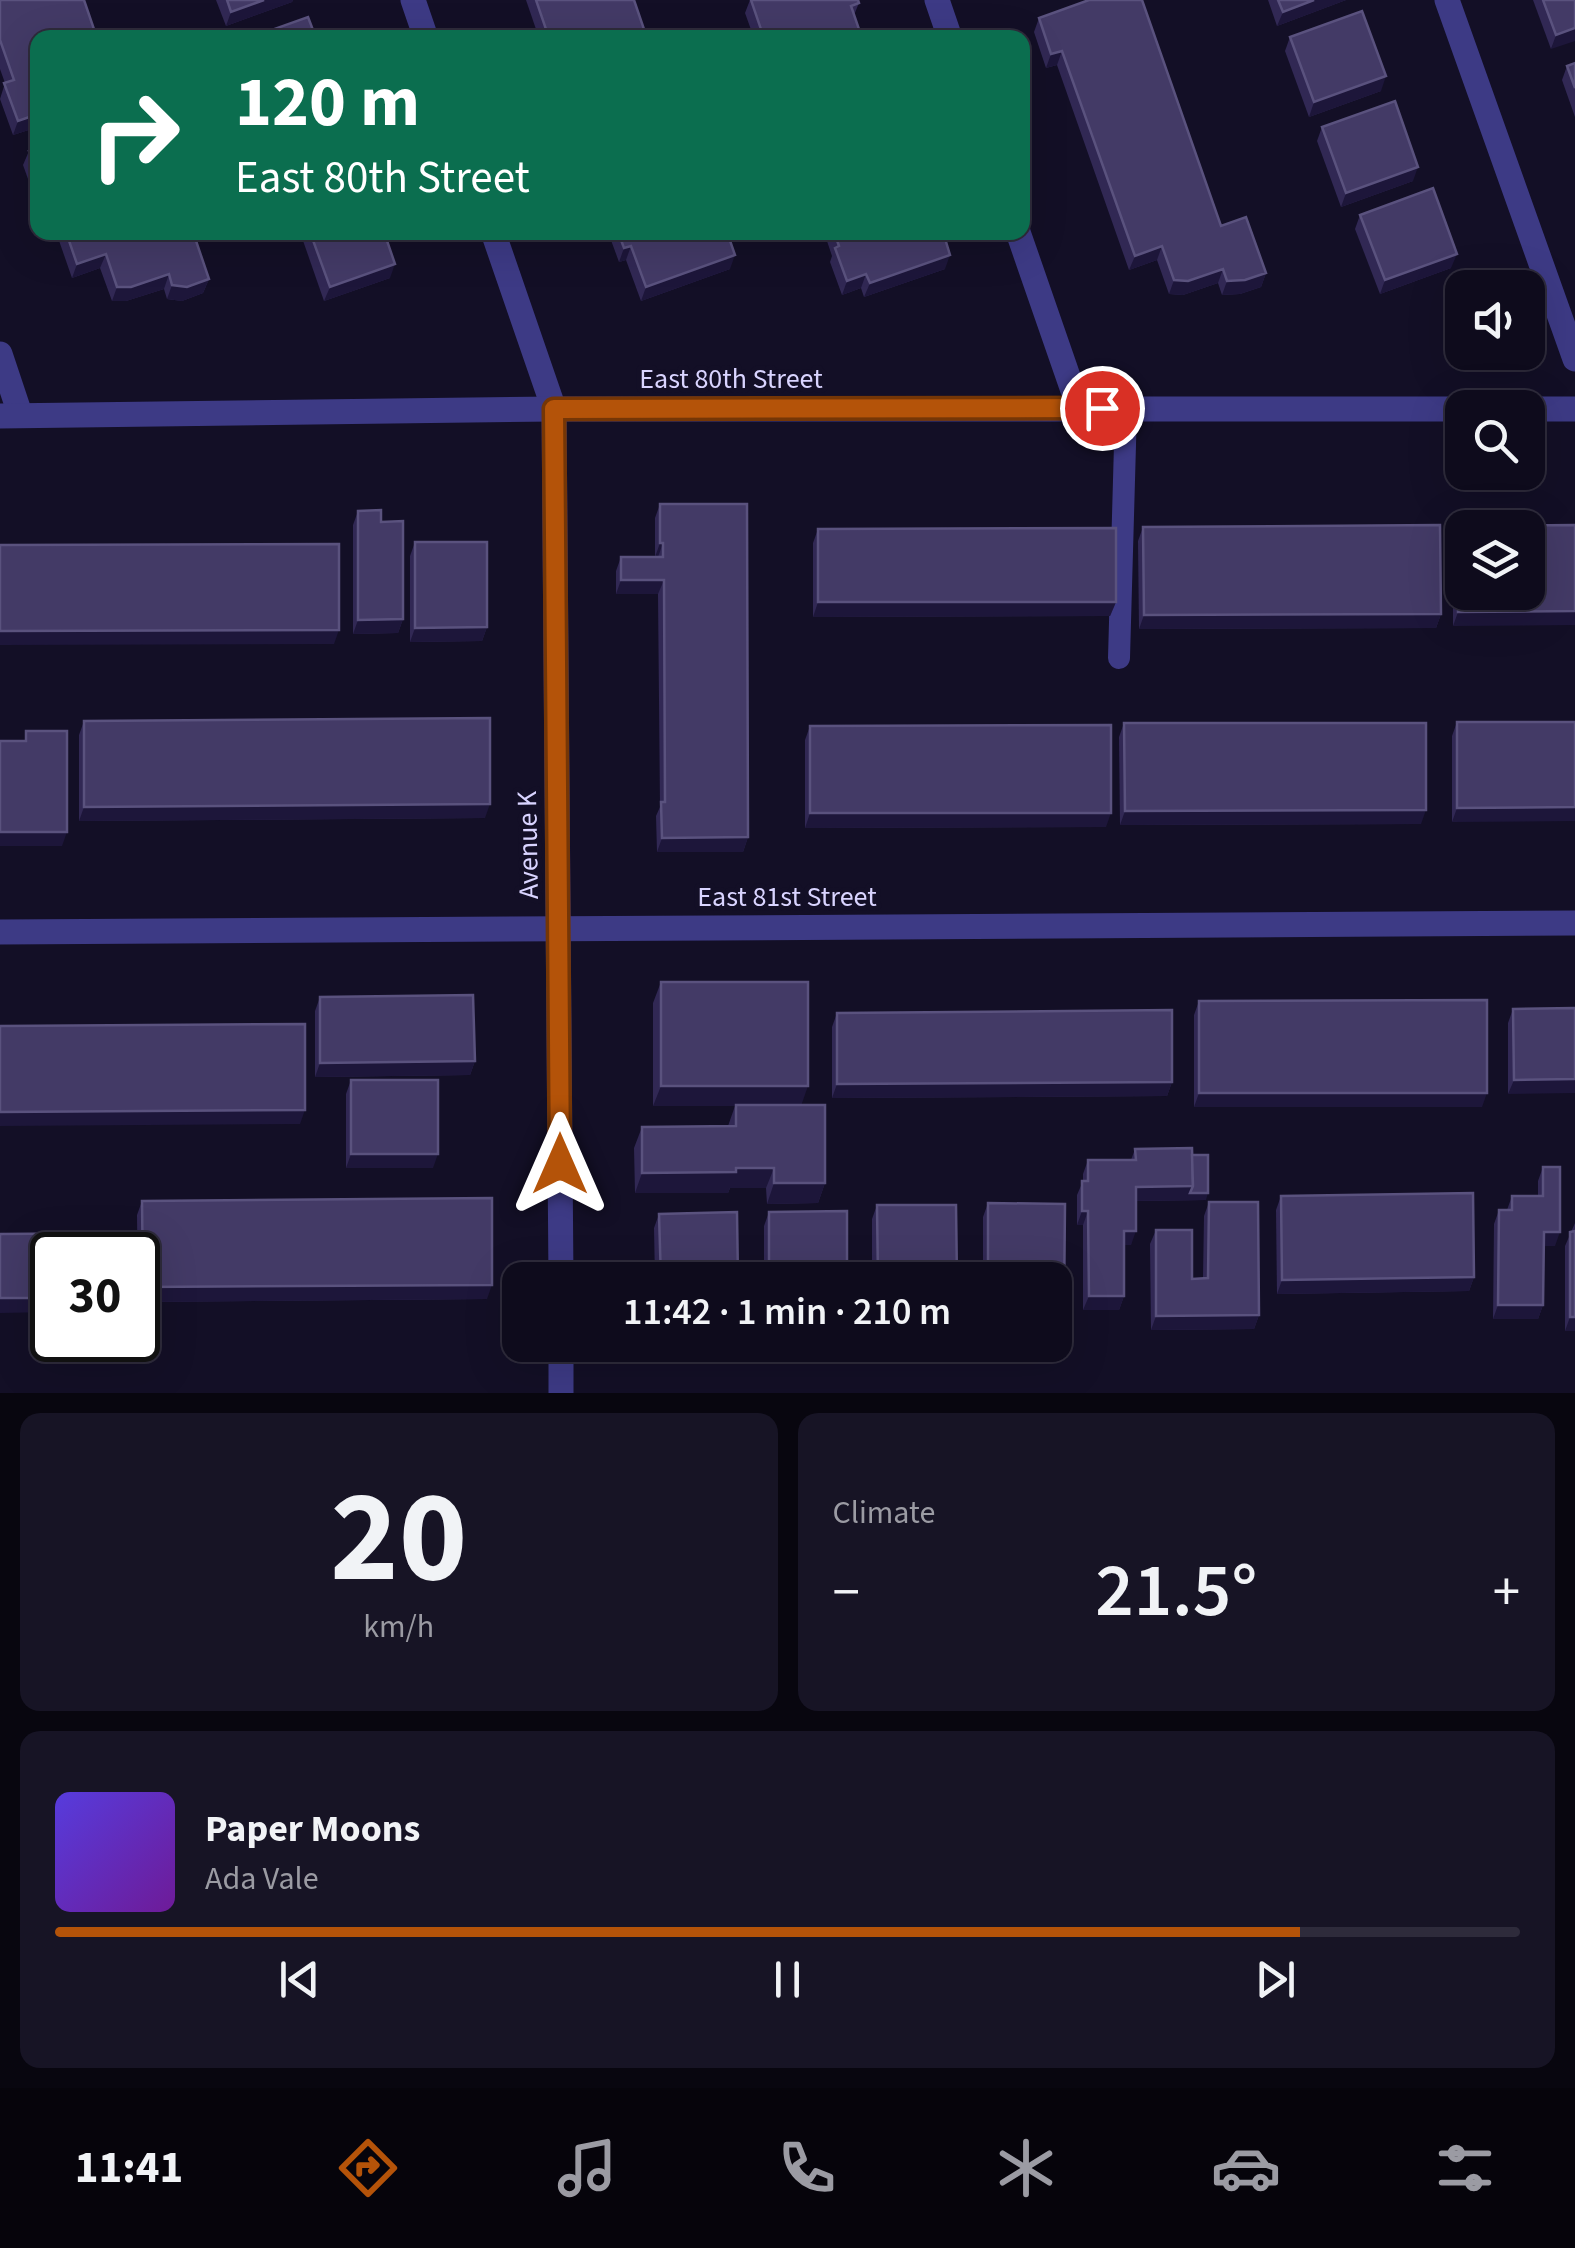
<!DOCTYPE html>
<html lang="en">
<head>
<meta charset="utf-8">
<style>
	:root { --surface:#0e0b1c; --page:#171425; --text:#f1f3f6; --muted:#9b9ba3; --line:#2e2b3b; --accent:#b45309 }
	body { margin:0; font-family:"Source Sans 3",sans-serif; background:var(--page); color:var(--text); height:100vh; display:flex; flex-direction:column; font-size:38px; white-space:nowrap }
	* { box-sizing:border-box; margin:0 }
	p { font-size:32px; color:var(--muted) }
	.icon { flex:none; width:55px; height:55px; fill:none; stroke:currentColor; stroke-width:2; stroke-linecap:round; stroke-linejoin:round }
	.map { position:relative; height:1393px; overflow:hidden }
	.drawer { display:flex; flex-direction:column; gap:20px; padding:20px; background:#08060f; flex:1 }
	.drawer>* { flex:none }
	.banner { position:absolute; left:30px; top:30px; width:1000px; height:210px; border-radius:20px; box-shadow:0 10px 40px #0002,0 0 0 2px var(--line); background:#0b6e4f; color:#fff; overflow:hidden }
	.fabs { position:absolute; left:1445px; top:270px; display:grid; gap:20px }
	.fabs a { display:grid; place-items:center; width:100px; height:100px; border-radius:20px; background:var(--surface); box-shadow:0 10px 40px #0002,0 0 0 2px var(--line); font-size:50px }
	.speed { position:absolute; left:30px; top:1232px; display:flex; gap:20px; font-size:50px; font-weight:700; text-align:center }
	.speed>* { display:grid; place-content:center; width:130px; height:130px; border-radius:50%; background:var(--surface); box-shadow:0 10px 40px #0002,0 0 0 2px var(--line); line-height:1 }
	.speed .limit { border:5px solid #111; border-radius:15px; background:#fff; color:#111 }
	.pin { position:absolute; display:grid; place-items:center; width:85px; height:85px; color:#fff; margin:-42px; border:5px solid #fff; border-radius:50%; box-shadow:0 2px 10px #0007 }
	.me { position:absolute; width:110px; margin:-55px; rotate:0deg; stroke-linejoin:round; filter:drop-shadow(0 0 8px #0008) }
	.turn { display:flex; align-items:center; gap:35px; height:210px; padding:0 40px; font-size:45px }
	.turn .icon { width:130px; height:130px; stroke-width:2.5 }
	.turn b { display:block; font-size:70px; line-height:85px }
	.big { font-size:75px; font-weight:600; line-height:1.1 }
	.drawer .card { flex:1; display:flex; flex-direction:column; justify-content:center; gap:15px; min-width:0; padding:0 35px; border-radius:20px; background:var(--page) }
	.drawer .dial { align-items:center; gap:0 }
	.dial b { font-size:130px; line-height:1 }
	.song { display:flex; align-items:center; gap:30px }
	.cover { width:120px; height:120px; border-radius:15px; background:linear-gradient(135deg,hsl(250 70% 55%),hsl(280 70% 35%)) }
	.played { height:10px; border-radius:5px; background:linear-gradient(90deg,var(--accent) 85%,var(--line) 85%) }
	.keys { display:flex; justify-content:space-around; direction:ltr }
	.heat { display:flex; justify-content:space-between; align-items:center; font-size:55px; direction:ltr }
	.drawer .tiles { flex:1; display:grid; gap:20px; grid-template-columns:1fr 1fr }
	.card:last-child { grid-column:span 2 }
	.trip { position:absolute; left:502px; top:1262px; width:570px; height:100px; border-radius:20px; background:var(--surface); box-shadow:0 10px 40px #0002,0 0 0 2px var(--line); font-weight:600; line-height:100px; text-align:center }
	.tabs { display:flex; height:160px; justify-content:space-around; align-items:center; background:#06040b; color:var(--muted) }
	.tabs .icon { width:70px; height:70px }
	.tabs .on { color:var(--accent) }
	.tabs b { font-size:45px; color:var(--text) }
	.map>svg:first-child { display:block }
</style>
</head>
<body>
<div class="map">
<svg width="1575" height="1393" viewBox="0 0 1575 1393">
	<rect width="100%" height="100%" fill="#130f26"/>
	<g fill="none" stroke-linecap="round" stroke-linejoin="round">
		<polyline stroke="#3d3a85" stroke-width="22" points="1119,658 1126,409"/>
		<g stroke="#3d3a85" stroke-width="25">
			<polyline points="413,0 426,38"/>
			<polyline points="937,0 950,38"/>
			<polyline points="1447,0 1575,359"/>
			<polyline points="493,232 554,409 561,1280"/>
			<polyline points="1018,232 1079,408"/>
			<polyline points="0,354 20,414"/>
			<polyline points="0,932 1575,923"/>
			<polyline points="561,1345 561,1393"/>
		</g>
		<g stroke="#3d3a85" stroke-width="25">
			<polyline points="1528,409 1575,409"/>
			<polyline points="0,416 554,409 1462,409"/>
		</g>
	</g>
	<g fill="#312854">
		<polygon points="0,0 38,127 13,135 0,99 5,83 0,69"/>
		<polygon points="216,0 293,0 292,2 226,26"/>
		<polygon points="526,0 634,0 647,38 539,38"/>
		<polygon points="750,0 859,3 854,15 862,38 754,38 745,13"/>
		<polygon points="1268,0 1346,0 1277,26"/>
		<polygon points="1533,0 1575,0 1551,49"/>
		<polygon points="1039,18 1221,226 1266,273 1261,287 1240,294 1222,295 1218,283 1183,295 1169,294 1157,260 1129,270 1057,65 1046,68 1034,32"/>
		<polygon points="1290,37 1381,91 1309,117 1285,51"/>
		<polygon points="1575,63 1575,117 1562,80 1567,66"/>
		<polygon points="1322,127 1413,181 1341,207 1317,141"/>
		<polygon points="38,148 38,204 37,204 23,165 29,151"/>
		<polygon points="1360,215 1451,268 1380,294 1355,229"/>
		<polygon points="56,232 165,232 209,279 203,293 182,301 167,299 164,289 126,301 112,301 100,268 72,278"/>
		<polygon points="300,232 384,232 390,278 324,301"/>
		<polygon points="608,232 727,232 730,269 641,301 626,260 619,262"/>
		<polygon points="824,232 943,232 945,269 864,297 861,288 842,295 830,262 832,256"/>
		<polygon points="660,504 748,837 743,852 657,852 656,816 660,807 658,594 616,594 616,571 621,557 655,557 655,518"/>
		<polygon points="358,511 381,522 403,619 398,633 353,634 353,525"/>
		<polygon points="1575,525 1453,626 1453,540 1458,526"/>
		<polygon points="1143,527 1441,614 1436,628 1139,629 1138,541"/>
		<polygon points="818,529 1116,602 1110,616 813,617 813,543"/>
		<polygon points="415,542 487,627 482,641 410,642 410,556"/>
		<polygon points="84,721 485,818 79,821 79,735"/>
		<polygon points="1457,722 1575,722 1452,822 1452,736"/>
		<polygon points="1124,723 1421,824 1120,825 1119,737"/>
		<polygon points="810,726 1106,827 805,828 805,740"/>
		<polygon points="661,982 801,1105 825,1183 818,1203 767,1204 766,1188 730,1188 728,1193 635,1193 634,1148 642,1127 728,1126 735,1106 653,1106 653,1003"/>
		<polygon points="320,997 475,1061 470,1075 315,1077 315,1011"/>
		<polygon points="1199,1001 1482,1107 1194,1107 1194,1015"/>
		<polygon points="1575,1008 1508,1094 1508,1023 1513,1009"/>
		<polygon points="837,1013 1172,1082 1167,1096 832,1098 832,1027"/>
		<polygon points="351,1080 433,1168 346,1168 346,1094"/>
		<polygon points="1135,1149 1192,1155 1206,1200 1136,1201 1131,1245 1124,1245 1124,1296 1119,1310 1083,1310 1083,1225 1077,1225 1077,1195 1083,1181 1083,1174 1088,1160 1131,1160"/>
		<polygon points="1543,1167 1555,1246 1544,1246 1543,1305 1538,1319 1493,1319 1494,1224 1499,1210 1507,1210 1512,1196 1538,1196 1538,1181"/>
		<polygon points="1281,1196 1474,1277 1469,1291 1277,1294 1276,1210"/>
		<polygon points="142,1201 487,1299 138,1302 137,1215"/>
		<polygon points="1209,1202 1259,1315 1254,1329 1151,1330 1150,1244 1156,1230 1192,1279 1203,1278 1204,1216"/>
		<polygon points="988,1203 1065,1204 1064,1305 1059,1319 1055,1319 1055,1280 983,1280 983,1217"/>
		<polygon points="877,1205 957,1280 872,1280 872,1219"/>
		<polygon points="769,1212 847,1280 764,1280 764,1226"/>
		<polygon points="659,1214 738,1280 655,1280 654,1228"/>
		<polygon points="1575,1223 1575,1331 1565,1331 1565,1246"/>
	</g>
	<g fill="#1d163a">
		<polygon points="264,0 293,0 292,2 226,26 231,12"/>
		<polygon points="1314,0 1346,0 1277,26 1283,12"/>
		<polygon points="1575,28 1575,41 1551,49 1556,35"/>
		<polygon points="1062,51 1057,65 1046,68 1051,54"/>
		<polygon points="1386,76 1381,91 1309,117 1314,102"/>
		<polygon points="38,114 38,127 13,135 18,121"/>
		<polygon points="1418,167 1413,181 1341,207 1346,193"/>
		<polygon points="631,246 626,260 619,262 624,248"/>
		<polygon points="1162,246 1157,260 1129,270 1135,256"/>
		<polygon points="106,254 100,268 72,278 77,264"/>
		<polygon points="1457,254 1451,268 1380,294 1385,280"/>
		<polygon points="735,255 730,269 641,301 646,287"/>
		<polygon points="950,255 945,269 864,297 870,283"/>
		<polygon points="395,264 390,278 324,301 330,287"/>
		<polygon points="1223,269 1218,283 1183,295 1169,294 1174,280"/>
		<polygon points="1266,273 1261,287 1240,294 1222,295 1227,281"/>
		<polygon points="169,274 164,289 126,301 112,301 117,287"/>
		<polygon points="866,274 861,288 842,295 847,281"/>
		<polygon points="209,279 203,293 182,301 167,299 172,285"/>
		<polygon points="660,543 663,543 658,557 655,557"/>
		<polygon points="621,580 664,580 658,594 616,594"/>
		<polygon points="818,602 1116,602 1110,616 813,617"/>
		<polygon points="1575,611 1575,625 1453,626 1458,612"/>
		<polygon points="1441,614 1436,628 1139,629 1144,615"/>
		<polygon points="403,619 398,633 353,634 358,620"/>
		<polygon points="487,627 482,641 410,642 415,628"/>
		<polygon points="339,630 334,644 0,645 0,631"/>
		<polygon points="490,804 485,818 79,821 84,807"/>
		<polygon points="1575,807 1575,821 1452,822 1457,808"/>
		<polygon points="1426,810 1421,824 1120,825 1125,811"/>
		<polygon points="810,813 1111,813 1106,827 805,828"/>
		<polygon points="0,832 67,832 62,846 0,846"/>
		<polygon points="748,837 743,852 657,852 662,838"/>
		<polygon points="475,1061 470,1075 315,1077 320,1063"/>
		<polygon points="1575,1079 1575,1093 1508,1094 1514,1080"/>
		<polygon points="1172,1082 1167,1096 832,1098 837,1084"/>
		<polygon points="661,1086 808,1086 801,1106 653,1106"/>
		<polygon points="1199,1093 1487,1093 1482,1107 1194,1107"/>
		<polygon points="305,1110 300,1124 0,1126 0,1112"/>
		<polygon points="351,1154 438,1154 433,1168 346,1168"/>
		<polygon points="736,1168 774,1168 766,1188 730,1188 728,1193 635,1193 642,1173"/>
		<polygon points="774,1183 825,1183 818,1203 767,1204"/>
		<polygon points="1193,1186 1208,1193 1206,1200 1131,1201 1136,1187"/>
		<polygon points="1082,1211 1088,1211 1083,1225 1077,1225"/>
		<polygon points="1124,1231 1136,1231 1131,1245 1119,1245"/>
		<polygon points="1544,1232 1560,1232 1555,1246 1539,1246"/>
		<polygon points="1474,1277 1469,1291 1277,1294 1282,1280"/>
		<polygon points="492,1285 487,1299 138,1302 143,1287"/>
		<polygon points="1089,1296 1124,1296 1119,1310 1083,1310"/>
		<polygon points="0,1298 52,1298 52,1312 0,1313"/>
		<polygon points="1055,1305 1064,1305 1059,1319 1055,1319"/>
		<polygon points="1498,1305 1543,1305 1538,1319 1493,1319"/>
		<polygon points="1259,1315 1254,1329 1151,1330 1156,1316"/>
		<polygon points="1570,1317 1575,1317 1575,1331 1565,1331"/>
	</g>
	<g fill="#433a66" stroke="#5a527e" stroke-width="2.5" fill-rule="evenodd">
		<polygon points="0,0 84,0 97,38 38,38 38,114 18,121 4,83 14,80 0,40"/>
		<polygon points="227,0 264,0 231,12"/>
		<polygon points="536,0 634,0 647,38 549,38"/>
		<polygon points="751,0 858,0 859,3 851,6 862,38 764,38"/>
		<polygon points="1089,0 1142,0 1221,226 1246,217 1266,273 1245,280 1227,281 1223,269 1188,281 1174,280 1162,246 1135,256 1062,51 1051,54 1039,18"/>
		<polygon points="1278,0 1314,0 1283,12"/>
		<polygon points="1543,0 1575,0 1575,28 1556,35"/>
		<polygon points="1362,11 1386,76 1314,102 1290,37"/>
		<polygon points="308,17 316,38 249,38"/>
		<polygon points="1575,63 1575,88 1567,66"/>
		<polygon points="1395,101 1418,167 1346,193 1322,127"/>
		<polygon points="38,148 38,177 29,151"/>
		<polygon points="1433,188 1457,254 1385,280 1360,215"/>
		<polygon points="66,232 193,232 209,279 187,287 172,285 169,274 131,287 117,287 106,254 77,264"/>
		<polygon points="310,232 384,232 395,264 330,287"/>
		<polygon points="618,232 727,232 735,255 646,287 631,246 624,248"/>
		<polygon points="834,232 943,232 950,255 870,283 866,274 847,281 835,248 839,246"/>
		<polygon points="660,504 747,504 748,837 662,838 661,802 665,802 664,580 621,580 621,557 663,557 663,543 660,543"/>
		<polygon points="381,510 381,522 403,521 403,619 358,620 358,511"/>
		<polygon points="1440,525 1441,614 1144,615 1143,527"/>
		<path d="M1575,525V611L1458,612V526ZM1462,528H1528V592H1462Z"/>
		<polygon points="1116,528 1116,602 818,602 818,529"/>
		<polygon points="415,542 487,542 487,627 415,628"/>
		<polygon points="339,544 339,630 0,631 0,545"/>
		<polygon points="490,718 490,804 84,807 84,721"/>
		<polygon points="1457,722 1575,722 1575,807 1457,808"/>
		<polygon points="1124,723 1426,723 1426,810 1125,811"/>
		<polygon points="1111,725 1111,813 810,813 810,726"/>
		<polygon points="26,731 67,731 67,832 0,832 0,741 26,741"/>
		<rect x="661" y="982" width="147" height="104"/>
		<polygon points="473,995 475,1061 320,1063 320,997"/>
		<polygon points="1487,1000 1487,1093 1199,1093 1199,1001"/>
		<polygon points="1575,1008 1575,1079 1514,1080 1513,1009"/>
		<polygon points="1172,1010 1172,1082 837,1084 837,1013"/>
		<polygon points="305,1024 305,1110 0,1112 0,1026"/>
		<rect x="351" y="1080" width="87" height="74"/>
		<polygon points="736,1105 825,1105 825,1183 774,1183 774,1168 736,1168 736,1172 642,1173 642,1127 736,1126"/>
		<polygon points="1192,1148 1193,1186 1136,1187 1136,1231 1124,1231 1124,1296 1089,1296 1088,1211 1082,1211 1082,1181 1088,1181 1088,1160 1136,1160 1135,1149"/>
		<polygon points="1192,1155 1208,1155 1208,1193 1190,1193 1193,1186"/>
		<polygon points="1543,1167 1560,1167 1560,1232 1544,1232 1543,1305 1498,1305 1499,1210 1512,1210 1512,1196 1543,1196"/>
		<polygon points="1473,1193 1474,1277 1282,1280 1281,1196"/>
		<polygon points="492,1198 492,1285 143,1287 142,1201"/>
		<polygon points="1209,1202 1258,1202 1259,1315 1156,1316 1156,1230 1192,1230 1192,1279 1208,1278"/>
		<polygon points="988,1203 1065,1204 1064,1305 1055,1305 1055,1280 988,1280"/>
		<polygon points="877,1205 956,1205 957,1280 878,1280"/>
		<polygon points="847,1211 847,1280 769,1280 769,1212"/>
		<polygon points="737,1212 738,1280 661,1280 659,1214"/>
		<polygon points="1575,1231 1575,1317 1570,1317 1570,1232"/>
		<polygon points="128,1233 128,1255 52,1255 52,1298 0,1298 0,1234"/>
	</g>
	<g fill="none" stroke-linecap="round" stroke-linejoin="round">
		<g stroke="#753606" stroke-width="25">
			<polyline id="route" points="560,1164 554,409 1102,408"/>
		</g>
		<use href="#route" stroke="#b45309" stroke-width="18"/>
	</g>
	<g text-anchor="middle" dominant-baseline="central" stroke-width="10" stroke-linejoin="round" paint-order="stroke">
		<g font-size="28" fill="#d9d4ff" stroke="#130f26">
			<text x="731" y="379">East 80th Street</text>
			<text transform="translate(528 845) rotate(-91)">Avenue K</text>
			<text x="787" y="897">East 81st Street</text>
		</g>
	</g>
</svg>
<div class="fabs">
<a><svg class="icon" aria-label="sound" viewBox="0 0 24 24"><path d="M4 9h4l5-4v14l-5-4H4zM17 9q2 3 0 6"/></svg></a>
<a><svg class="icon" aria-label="search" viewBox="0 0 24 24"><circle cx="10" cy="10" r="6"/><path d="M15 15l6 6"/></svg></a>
<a><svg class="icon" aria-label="layers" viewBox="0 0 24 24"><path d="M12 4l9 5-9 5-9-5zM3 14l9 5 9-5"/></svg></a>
</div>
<div class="speed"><div class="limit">30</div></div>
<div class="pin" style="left:1102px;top:408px;background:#d93025"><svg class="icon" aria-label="arrive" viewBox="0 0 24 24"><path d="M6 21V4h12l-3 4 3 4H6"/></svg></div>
<svg class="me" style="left:560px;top:1164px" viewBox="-20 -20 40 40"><path d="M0-17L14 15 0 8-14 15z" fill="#b45309" stroke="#fff" stroke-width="4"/></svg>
<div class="trip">11:42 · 1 min · 210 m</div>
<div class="banner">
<div class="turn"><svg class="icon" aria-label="right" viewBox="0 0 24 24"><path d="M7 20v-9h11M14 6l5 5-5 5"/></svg><div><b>120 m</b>East 80th Street</div></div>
</div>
</div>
<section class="drawer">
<div class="tiles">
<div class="card dial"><b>20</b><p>km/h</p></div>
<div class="card"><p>Climate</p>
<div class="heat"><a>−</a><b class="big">21.5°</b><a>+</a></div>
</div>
<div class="card">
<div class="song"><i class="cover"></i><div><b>Paper Moons</b><p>Ada Vale</p></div></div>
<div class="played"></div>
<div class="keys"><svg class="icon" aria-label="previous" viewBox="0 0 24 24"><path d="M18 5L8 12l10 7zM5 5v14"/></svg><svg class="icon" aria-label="pause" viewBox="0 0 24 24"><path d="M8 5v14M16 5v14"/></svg><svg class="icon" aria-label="next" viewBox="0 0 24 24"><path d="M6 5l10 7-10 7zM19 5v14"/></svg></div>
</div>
</div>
</section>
<nav class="tabs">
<b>11:41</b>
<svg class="icon on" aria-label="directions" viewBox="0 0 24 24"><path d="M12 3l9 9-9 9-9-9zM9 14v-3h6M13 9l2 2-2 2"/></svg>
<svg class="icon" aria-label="music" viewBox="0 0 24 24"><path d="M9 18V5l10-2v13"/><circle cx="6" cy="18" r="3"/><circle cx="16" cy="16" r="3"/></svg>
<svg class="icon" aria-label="phone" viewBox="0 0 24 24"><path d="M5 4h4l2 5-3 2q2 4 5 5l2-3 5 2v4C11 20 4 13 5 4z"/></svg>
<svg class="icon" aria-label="climate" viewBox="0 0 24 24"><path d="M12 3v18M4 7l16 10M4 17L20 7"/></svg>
<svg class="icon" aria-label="car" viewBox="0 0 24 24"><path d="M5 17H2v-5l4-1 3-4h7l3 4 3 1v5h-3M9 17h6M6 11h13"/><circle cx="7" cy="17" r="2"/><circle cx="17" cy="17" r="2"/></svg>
<svg class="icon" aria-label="filters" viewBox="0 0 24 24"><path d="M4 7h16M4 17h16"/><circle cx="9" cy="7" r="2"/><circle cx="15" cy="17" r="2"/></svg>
</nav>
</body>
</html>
